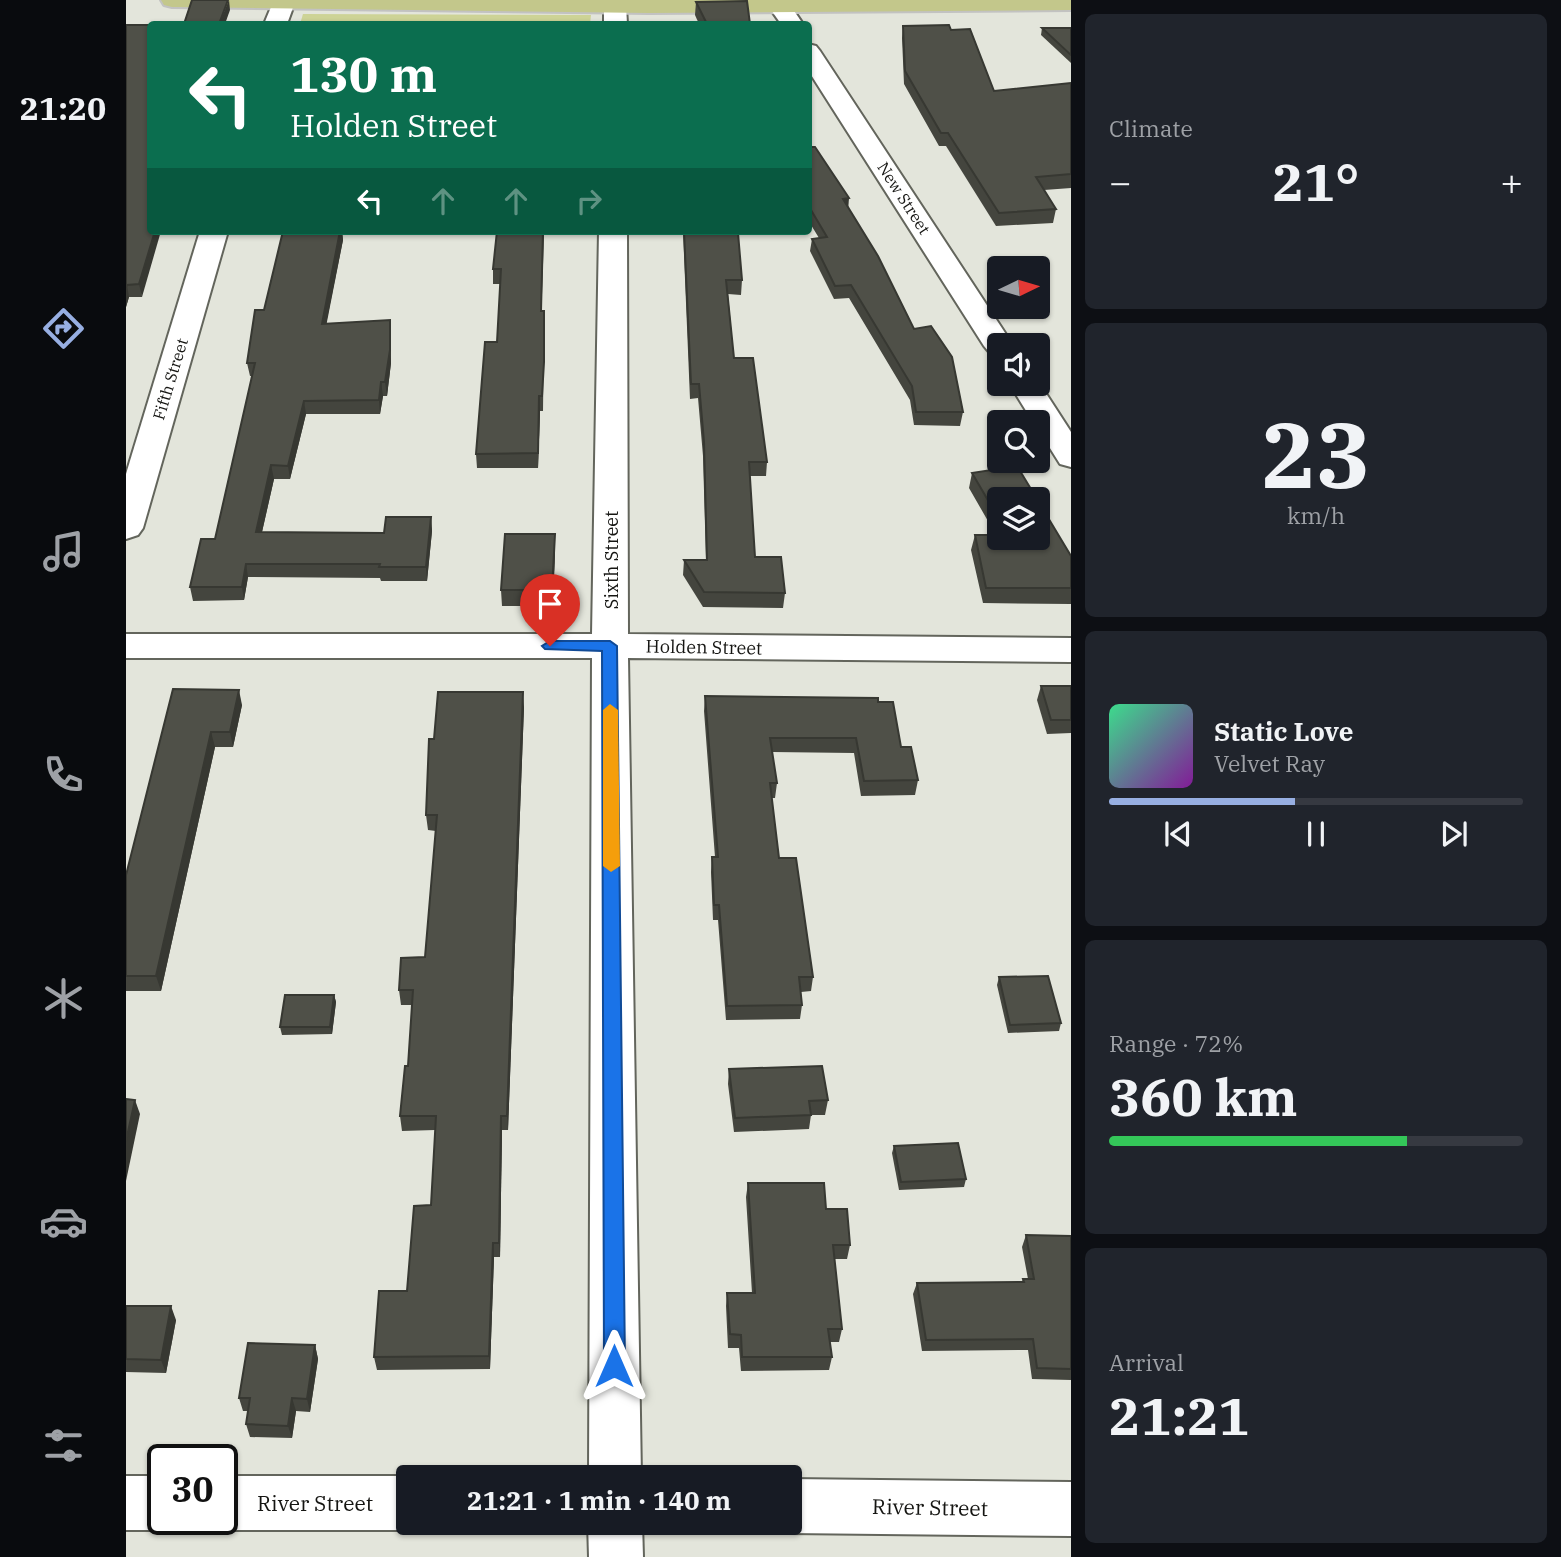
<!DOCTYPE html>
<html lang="en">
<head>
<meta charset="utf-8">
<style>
	:root { --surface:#171b24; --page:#20242c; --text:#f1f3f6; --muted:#9ea1a6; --line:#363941; --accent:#97afe2 }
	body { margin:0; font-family:"IBM Plex Serif",serif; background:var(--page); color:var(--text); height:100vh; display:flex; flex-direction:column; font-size:26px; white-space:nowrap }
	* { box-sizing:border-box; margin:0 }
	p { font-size:23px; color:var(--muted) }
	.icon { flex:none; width:38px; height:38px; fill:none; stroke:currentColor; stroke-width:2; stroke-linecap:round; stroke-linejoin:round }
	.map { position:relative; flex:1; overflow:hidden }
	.drawer { display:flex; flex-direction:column; gap:14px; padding:14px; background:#0d0f14; width:490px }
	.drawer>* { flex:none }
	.hud { position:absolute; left:21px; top:21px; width:665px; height:214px; border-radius:7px; box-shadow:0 2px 5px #0004; background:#0b6e4f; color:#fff; overflow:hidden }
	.needle { width:46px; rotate:85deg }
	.controls { position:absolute; left:861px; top:256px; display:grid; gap:14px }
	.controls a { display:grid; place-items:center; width:63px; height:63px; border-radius:7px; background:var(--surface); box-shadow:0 2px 5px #0004; font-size:35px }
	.speed { position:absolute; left:21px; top:1444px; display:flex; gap:14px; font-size:35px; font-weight:700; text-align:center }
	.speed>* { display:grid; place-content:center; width:91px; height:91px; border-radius:50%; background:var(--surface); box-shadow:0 2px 5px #0004; line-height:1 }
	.speed .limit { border:4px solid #111; border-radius:10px; background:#fff; color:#111 }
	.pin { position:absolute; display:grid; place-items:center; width:60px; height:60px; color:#fff; margin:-72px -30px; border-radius:50% 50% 50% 0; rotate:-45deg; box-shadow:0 0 7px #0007 }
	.pin .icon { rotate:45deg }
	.me { position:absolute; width:77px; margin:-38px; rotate:0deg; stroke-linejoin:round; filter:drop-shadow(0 0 5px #0008) }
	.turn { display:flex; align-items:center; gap:24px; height:147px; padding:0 28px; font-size:32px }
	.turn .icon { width:91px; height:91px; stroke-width:2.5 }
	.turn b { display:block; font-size:49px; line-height:60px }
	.lanes { display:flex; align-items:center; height:66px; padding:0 28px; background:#0003; justify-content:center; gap:35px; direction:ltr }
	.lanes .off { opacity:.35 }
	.big { font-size:52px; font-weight:800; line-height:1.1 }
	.drawer .widget { flex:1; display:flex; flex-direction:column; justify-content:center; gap:10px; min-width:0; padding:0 24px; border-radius:10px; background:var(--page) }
	.drawer .dial { align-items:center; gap:0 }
	.dial b { font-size:91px; line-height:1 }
	.song { display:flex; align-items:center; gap:21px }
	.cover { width:84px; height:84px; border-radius:10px; background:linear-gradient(135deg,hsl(150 70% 55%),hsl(290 70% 35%)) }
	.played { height:7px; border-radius:4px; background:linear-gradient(90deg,var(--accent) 45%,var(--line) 45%) }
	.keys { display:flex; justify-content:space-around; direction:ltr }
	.heat { display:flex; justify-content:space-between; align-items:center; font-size:38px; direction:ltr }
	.charge { height:10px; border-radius:5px; background:linear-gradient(90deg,#34c759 72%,var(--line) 0) }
	.trip { position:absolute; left:270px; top:1465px; width:406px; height:70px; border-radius:7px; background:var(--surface); box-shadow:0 2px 5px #0004; font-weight:800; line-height:70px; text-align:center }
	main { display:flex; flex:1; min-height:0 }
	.menu { display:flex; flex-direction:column; width:126px; justify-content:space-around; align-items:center; background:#090b0e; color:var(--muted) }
	.menu .icon { width:49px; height:49px }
	.menu .on { color:var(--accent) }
	.menu b { font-size:32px; color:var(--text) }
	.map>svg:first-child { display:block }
</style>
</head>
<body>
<main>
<nav class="menu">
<b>21:20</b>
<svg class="icon on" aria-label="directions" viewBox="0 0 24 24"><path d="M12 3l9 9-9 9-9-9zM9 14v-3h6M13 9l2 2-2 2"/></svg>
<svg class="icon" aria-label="music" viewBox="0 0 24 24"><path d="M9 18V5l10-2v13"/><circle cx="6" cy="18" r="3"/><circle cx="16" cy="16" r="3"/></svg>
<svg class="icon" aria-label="phone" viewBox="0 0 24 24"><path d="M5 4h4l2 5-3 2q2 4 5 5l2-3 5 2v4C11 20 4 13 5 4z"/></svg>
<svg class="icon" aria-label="climate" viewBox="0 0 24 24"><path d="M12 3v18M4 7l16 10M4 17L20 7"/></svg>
<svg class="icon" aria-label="car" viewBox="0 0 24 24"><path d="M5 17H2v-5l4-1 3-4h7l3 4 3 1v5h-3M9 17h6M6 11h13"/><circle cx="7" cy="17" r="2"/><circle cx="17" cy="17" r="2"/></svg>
<svg class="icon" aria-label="filters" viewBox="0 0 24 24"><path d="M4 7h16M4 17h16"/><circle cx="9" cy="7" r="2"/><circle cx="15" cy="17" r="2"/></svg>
</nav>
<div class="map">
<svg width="945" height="1557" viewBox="0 0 945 1557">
	<rect width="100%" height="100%" fill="#e3e5db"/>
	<polygon fill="#cdd396" points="177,14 465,15 464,24 174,24"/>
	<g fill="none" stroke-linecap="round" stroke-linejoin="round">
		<g stroke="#63655c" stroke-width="4">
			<g id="minor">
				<polygon points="148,0 169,2 161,24 138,24"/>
				<polygon points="492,0 500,6 501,24 478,24 478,6 481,1"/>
				<polygon points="654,0 662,2 677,24 655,24 643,7 646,2"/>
				<polygon points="682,44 690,46 694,51 887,345 873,345 873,355 863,352 858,346 682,70"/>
				<polygon points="74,231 102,231 17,528 12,535 0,539 0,474"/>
				<polygon points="473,231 501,231 502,634 945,638 945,662 502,658 515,1477 463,1477 466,658 0,658 0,634 466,634"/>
				<polygon points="912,381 945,432 945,467 934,464 912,429 912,422 907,422 883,383 912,383"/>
				<polygon points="0,1476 37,1476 37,1519 57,1519 56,1522 37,1530 0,1530"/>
				<polygon points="96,1476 282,1476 282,1522 299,1522 282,1530 96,1530 76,1519 96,1519"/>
				<polygon points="663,1479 945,1482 945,1536 663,1533 643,1522 663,1522"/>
				<polygon points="462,1522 516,1522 517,1557 463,1557"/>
			</g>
		</g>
		<g stroke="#c2c2c1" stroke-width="4">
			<polygon id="major" points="35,0 945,0 945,10 523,13 46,7 38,5"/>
		</g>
		<use href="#minor" fill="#fff" fill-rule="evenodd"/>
		<use href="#major" fill="#c3c78b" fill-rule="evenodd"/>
	</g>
	<g fill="#44453e">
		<polygon points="570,2 624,24 573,24 569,15"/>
		<polygon points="0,25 16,297 3,297 0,307"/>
		<polygon points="777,26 825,30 868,91 945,83 945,188 918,190 930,209 927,223 870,226 820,146 813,146 778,84 776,38"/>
		<polygon points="916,28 945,28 945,63 915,35"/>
		<polygon points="682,143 722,207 788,329 837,412 834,426 788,425 784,400 723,298 708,299 684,251 686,239 693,238 682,220"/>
		<polygon points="157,231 216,231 217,240 200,324 264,320 265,363 261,396 257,396 254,414 180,414 164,479 148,479 136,532 258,533 305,517 306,531 301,581 255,581 254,578 122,577 118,600 67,601 64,587 89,539 126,376 124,376 121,363 138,310"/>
		<polygon points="371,231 416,311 418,325 417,411 414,411 412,468 351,468 350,454 371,342 374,284 367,284 367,269"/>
		<polygon points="557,231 591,231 616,280 615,295 602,294 608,358 641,462 640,476 624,476 629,557 659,593 657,608 577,607 557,575 558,560 580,560 577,456 572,398 564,399"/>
		<polygon points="846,473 873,499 873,537 945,556 945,604 857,603 845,550 849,535 870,535 843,488"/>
		<polygon points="429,550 427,606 376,606 375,590"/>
		<polygon points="915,686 945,686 945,733 921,734 911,700"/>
		<polygon points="47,689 116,705 107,747 89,747 35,991 0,991 0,875"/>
		<polygon points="579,696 752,702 792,780 789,795 735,796 728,753 646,752 651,783 649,798 646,798 653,858 687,977 685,991 675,992 676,1005 674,1019 600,1020 592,920 587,920 585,872 586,857 589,857 578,711"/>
		<polygon points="398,707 382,1130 376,1130 374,1257 368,1257 364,1369 251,1370 248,1357 281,1291 305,1205 309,1130 276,1131 274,1116 282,1066 286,1005 275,1005 273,990 299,957 310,831 302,830 300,815 308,739"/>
		<polygon points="873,977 935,1023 933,1031 882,1033 871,985"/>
		<polygon points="208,995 210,1002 206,1034 156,1035 154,1027"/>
		<polygon points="603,1069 702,1100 699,1115 685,1115 683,1129 608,1132 602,1084"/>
		<polygon points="768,1146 840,1179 838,1187 773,1190 766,1153"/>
		<polygon points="622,1183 700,1209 724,1245 721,1259 708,1259 716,1329 713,1342 704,1342 706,1357 703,1370 615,1371 613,1348 602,1348 600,1306 601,1293 626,1293 620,1197"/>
		<polygon points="900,1235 945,1236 945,1380 906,1379 902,1350 796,1351 787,1294 791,1283 896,1282 897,1279 902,1279 896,1247"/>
		<polygon points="0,1306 50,1320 40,1373 0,1372"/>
		<polygon points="189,1345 192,1359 184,1412 170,1411 166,1438 124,1437 120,1424 122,1411 117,1411 113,1398"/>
	</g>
	<g fill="#373832">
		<polygon points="103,0 104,10 99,24 93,24"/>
		<polygon points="723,198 722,211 717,199"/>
		<polygon points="29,231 35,231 16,297 13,284"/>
		<polygon points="214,231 216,231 217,240 198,337 196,324"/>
		<polygon points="417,231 418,234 415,325 415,311"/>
		<polygon points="1,285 3,297 0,307 0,287"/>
		<polygon points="264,320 265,363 261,396 259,382"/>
		<polygon points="255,382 257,396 254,414 253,400"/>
		<polygon points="413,396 414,411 412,468 412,453"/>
		<polygon points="178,401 180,414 164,479 162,466"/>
		<polygon points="145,465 148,479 133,545 130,532"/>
		<polygon points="305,517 306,531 301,581 300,567"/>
		<polygon points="429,534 429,550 427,606 426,590"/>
		<polygon points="120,564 122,577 118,600 116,587"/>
		<polygon points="113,690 116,705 107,747 104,732"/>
		<polygon points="397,692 398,707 382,1130 381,1116"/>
		<polygon points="85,732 89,747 35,991 30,976"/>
		<polygon points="208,995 210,1002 206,1034 204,1027"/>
		<polygon points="9,1100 14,1114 0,1181 0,1141"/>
		<polygon points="375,1116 376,1130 374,1257 373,1243"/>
		<polygon points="367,1243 368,1257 364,1369 363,1356"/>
		<polygon points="45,1306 50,1320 40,1373 35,1360"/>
		<polygon points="189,1345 192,1359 184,1412 181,1399"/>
		<polygon points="166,1398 170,1411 166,1438 162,1426"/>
	</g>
	<g fill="#4f5048" stroke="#373832" stroke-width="2">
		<polygon points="66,0 102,0 93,24 58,24"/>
		<polygon points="621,1 624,24 581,24 570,2"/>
		<polygon points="0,25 24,25 24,231 29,231 13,284 1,285 0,287"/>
		<polygon points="823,25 825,30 844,29 868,91 945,83 945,174 910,177 930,209 873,213 822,133 815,133 779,71 777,26"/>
		<polygon points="916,28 945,28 945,55"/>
		<polygon points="682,143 685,147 689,147 723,198 717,199 752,256 788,329 805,326 826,357 837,412 790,412 786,386 725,285 709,286 686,239 701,237 682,205"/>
		<polygon points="157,231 214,231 196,324 264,320 264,350 259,382 255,382 253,400 178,401 162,466 145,465 130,532 258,533 260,517 305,517 300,567 253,567 254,564 120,564 116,587 64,587 75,539 89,539 129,363 121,363 129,310 138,310"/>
		<polygon points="371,231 417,231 415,311 418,311 418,362 416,396 413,396 412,453 350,454 359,342 371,342 375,269 367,269"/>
		<polygon points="558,231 591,231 591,233 612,233 616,280 600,280 608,358 627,358 641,462 623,462 629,557 655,557 659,593 578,592 558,560 581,560 578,442 573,384 565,384"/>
		<polygon points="891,466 911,499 873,499 873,519 846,473"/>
		<polygon points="912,501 945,556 945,588 860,588 849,535 873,535 873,537 912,537"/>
		<polygon points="379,534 429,534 426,590 375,590"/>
		<polygon points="915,686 945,686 945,720 925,720"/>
		<polygon points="47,689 113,690 104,732 85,732 30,976 0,976 0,875"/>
		<polygon points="312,692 397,692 381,1116 375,1116 373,1243 367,1243 363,1356 248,1357 253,1291 281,1291 288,1206 305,1205 310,1116 274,1116 279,1066 282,1066 287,990 273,990 275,958 299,957 311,815 300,815 303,739 308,739"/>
		<polygon points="579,696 752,698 752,702 767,702 775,747 785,747 792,780 738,781 730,738 644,738 651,783 644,783 653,858 670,858 687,977 673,977 676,1005 601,1006 593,905 588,905 586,857 592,857"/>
		<polygon points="922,976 935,1023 884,1025 873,977"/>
		<polygon points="159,995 208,995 204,1027 154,1027"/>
		<polygon points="696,1066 702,1100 683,1101 685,1115 609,1118 603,1069"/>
		<polygon points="0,1099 9,1100 0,1141"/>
		<polygon points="832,1143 840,1179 775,1182 768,1146"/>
		<polygon points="622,1183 698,1183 700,1209 721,1209 724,1245 707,1245 716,1329 702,1329 706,1357 616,1357 615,1335 604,1334 601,1293 629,1293"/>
		<polygon points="900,1235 945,1236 945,1369 911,1368 907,1339 800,1340 791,1283 898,1282 897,1279 908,1279"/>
		<polygon points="0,1306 45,1306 35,1360 0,1359"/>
		<polygon points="122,1343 189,1345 181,1399 166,1398 162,1426 120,1424 124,1398 113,1398"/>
	</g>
	<polygon fill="#1a73e8" stroke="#114b97" stroke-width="2" points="424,641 484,641 491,646 499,1366 496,1373 488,1376 481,1373 478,1366 476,651 419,649 416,646"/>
	<polygon fill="#f59e0b" points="484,704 492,710 494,866 485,872 477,866 477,710"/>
	<g text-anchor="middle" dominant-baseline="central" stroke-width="7" stroke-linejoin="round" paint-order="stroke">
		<g font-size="16" fill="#151512" stroke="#fff">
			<text transform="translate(778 198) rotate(57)">New Street</text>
			<text transform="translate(44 379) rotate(-73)">Fifth Street</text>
		</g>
		<g font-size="18" fill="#151512" stroke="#fff">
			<text transform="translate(485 560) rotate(-90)">Sixth Street</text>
			<text transform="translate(578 647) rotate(1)">Holden Street</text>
		</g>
		<g font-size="21" fill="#151512" stroke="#fff">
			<text x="189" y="1503">River Street</text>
			<text transform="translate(804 1507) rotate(1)">River Street</text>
		</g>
	</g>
</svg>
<div class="controls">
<a><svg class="needle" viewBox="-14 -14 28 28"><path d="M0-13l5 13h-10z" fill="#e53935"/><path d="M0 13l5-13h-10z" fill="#9ea1a6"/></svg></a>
<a><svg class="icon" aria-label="sound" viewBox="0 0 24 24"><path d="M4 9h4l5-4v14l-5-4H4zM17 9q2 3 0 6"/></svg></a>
<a><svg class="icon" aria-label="search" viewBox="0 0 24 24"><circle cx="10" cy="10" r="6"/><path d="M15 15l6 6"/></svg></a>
<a><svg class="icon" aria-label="layers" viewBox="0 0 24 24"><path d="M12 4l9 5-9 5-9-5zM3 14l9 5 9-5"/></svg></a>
</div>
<div class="speed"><div class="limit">30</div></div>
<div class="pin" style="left:424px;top:646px;background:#d93025"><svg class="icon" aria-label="arrive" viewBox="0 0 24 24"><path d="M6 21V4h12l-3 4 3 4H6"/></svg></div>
<svg class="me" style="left:488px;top:1366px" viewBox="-20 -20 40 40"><path d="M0-17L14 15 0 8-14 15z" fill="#1a73e8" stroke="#fff" stroke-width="4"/></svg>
<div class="trip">21:21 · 1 min · 140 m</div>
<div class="hud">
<div class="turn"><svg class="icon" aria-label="left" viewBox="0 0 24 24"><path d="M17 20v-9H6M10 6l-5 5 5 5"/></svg><div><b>130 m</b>Holden Street</div></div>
<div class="lanes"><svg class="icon" aria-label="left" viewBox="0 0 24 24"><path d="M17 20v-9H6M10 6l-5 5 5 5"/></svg><svg class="icon off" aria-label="ahead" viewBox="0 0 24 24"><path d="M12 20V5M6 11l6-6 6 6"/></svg><svg class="icon off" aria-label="ahead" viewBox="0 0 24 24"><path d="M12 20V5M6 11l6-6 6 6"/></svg><svg class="icon off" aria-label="right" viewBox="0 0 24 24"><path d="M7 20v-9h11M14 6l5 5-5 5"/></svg></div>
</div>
</div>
<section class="drawer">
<div class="widget"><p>Climate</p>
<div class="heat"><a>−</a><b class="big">21°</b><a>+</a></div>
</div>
<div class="widget dial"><b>23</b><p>km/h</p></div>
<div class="widget">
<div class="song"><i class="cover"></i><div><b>Static Love</b><p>Velvet Ray</p></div></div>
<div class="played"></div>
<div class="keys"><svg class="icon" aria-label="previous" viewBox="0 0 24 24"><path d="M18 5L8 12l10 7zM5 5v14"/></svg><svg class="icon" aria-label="pause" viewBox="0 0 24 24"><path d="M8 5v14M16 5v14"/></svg><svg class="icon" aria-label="next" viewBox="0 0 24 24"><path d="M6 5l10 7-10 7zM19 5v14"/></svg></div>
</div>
<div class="widget"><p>Range · 72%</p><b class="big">360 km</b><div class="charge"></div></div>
<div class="widget"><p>Arrival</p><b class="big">21:21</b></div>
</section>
</main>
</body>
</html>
